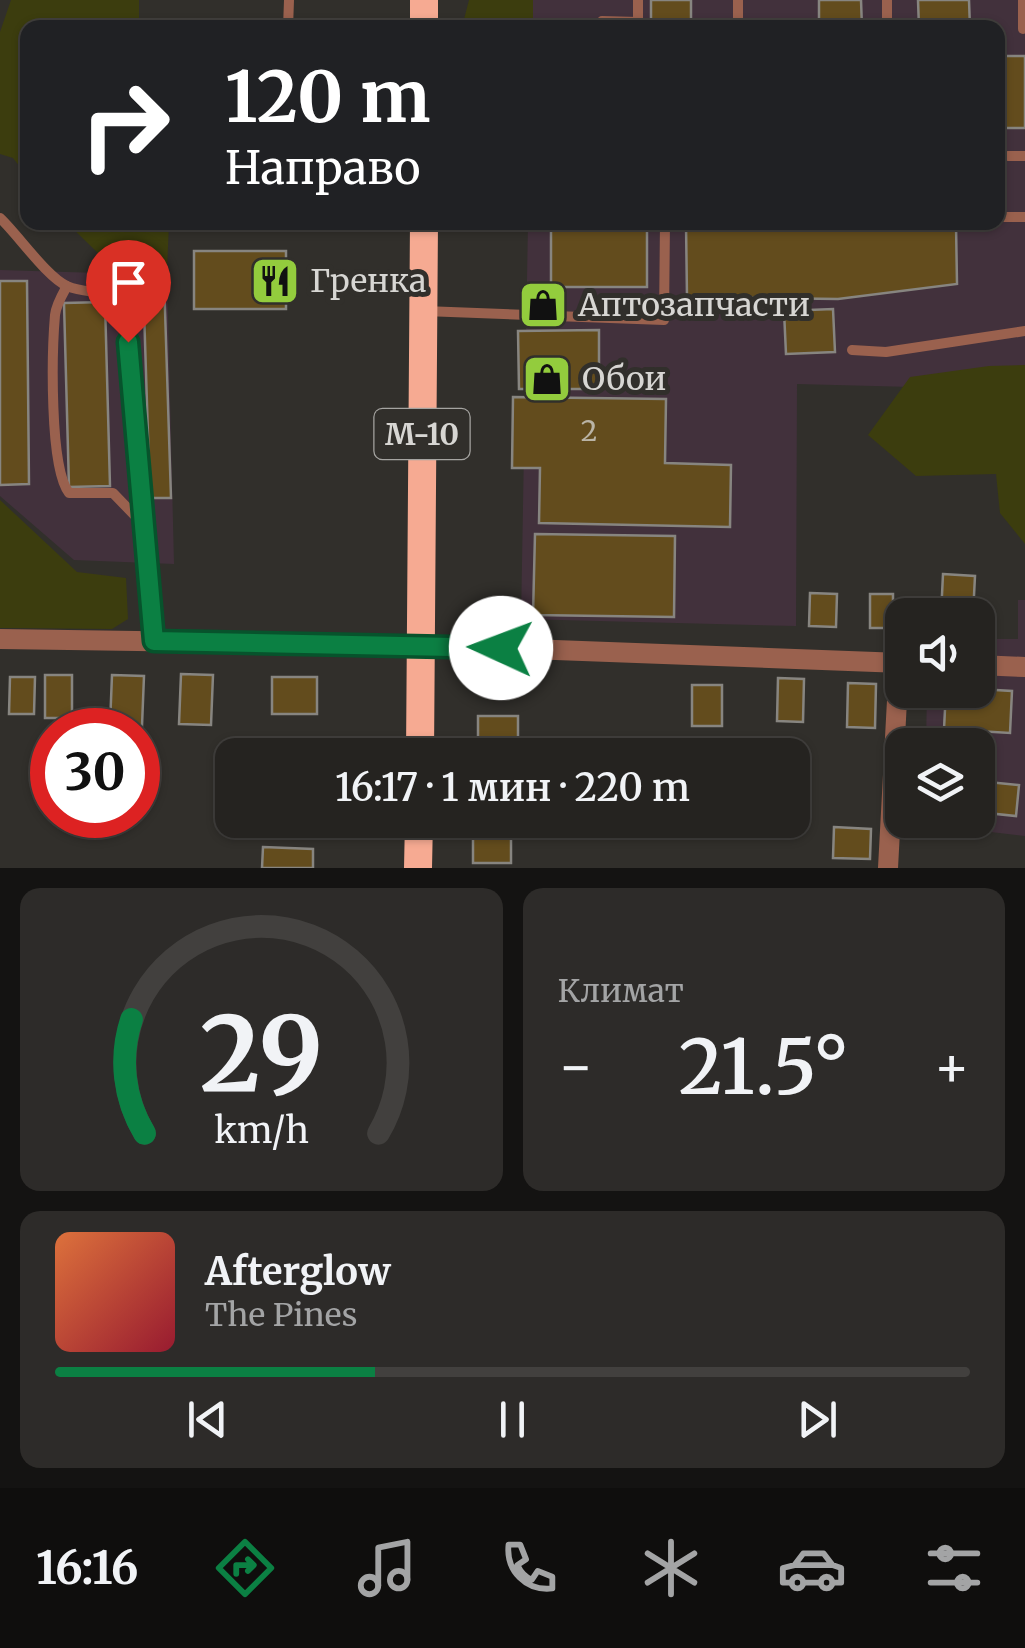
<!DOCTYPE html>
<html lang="ru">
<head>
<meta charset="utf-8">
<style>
	:root { --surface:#252320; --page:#2d2b29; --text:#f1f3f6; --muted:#a3a4a5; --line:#42403e; --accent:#0b8043 }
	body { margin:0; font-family:Merriweather,serif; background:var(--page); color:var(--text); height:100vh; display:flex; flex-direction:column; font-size:38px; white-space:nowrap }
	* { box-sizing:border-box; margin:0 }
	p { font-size:32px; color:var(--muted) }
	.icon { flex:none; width:55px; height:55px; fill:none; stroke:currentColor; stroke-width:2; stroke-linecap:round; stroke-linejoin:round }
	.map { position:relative; height:868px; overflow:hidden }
	.sheet { display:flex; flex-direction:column; gap:20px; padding:20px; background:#141312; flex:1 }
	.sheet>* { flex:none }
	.hud { position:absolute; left:20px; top:20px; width:985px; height:210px; border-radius:20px; box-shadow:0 2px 8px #0004,0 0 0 2px var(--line); background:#202124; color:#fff; overflow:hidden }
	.buttons { position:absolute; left:885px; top:598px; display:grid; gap:20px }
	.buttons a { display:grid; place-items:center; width:110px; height:110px; border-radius:20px; background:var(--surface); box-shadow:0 2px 8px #0004,0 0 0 2px var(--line); font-size:50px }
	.speed { position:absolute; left:30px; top:708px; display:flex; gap:20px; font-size:50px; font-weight:700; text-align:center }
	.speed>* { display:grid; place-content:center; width:130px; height:130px; border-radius:50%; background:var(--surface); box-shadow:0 2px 8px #0004,0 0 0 2px var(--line); line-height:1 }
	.speed .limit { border:15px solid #d22; background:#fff; color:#111 }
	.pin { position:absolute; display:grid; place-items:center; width:85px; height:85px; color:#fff; margin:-102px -42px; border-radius:50% 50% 50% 0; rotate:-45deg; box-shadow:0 0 10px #0007 }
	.pin .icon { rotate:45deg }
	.me { position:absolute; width:110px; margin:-55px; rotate:272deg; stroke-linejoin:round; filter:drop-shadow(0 0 8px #0008) }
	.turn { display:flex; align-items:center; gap:35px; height:210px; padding:0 40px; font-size:45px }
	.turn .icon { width:130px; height:130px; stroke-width:2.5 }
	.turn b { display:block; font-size:70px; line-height:85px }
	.big { font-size:75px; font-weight:600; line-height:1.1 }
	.sheet .widget { flex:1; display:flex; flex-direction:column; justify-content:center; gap:15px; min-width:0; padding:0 35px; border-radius:20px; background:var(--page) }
	.sheet .dial { align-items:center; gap:0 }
	.dial svg { height:260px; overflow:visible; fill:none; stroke:var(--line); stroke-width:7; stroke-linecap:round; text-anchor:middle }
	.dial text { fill:var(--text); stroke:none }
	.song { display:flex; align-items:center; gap:30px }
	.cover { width:120px; height:120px; border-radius:15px; background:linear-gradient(135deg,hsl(20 70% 55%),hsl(350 70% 35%)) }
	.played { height:10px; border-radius:5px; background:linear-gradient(90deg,var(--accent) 35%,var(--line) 35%) }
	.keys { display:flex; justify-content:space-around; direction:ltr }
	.heat { display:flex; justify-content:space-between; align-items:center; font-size:55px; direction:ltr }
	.sheet .tiles { flex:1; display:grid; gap:20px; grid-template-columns:1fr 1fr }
	.widget:last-child { grid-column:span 2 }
	.trip { position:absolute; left:215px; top:738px; width:595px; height:100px; border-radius:20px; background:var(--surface); box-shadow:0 2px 8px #0004,0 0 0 2px var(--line); font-weight:600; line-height:100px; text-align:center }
	.tab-bar { display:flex; height:160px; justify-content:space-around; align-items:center; background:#0f0e0d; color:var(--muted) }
	.tab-bar .icon { width:70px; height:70px }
	.tab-bar .selected { color:var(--accent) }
	.tab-bar b { font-size:45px; color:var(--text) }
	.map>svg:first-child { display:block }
</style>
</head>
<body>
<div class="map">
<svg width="1025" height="868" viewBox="0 0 1025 868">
	<rect width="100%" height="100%" fill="#312f2b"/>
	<g fill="#42313c">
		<polygon points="533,0 1025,0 1025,390 797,384 796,626 521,619 528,223 998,222 998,28 533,27"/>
		<polygon points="0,270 167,275 174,564 74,560 0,496"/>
		<polygon points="1018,600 1025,600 1025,836 925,824 925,820 978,820 978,745 926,745 927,690 978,690 978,639 1018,639"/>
	</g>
	<g fill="#3c3d0e">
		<polygon points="11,0 139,0 139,27 28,28 27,176 13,158 0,154 0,32"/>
		<polygon points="469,0 533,0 533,27 462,27"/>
		<polygon points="67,223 169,223 167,270 100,255"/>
		<polygon points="1025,365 1025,544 1000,513 996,474 916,476 868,435 910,377 989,366"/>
		<polygon points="0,500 77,572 126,578 128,619 112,629 0,628"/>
	</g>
	<g fill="#634c1d" stroke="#878580" stroke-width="2.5">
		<rect x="651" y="0" width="40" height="28"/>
		<polygon points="819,0 861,0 862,28 819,28"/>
		<polygon points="918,0 969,0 970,28 919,28"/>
		<polygon points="195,20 273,20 273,28 196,28"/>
		<rect x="998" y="56" width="27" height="72"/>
		<rect x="551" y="222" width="96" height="65"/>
		<polygon points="686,224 956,224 957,284 838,299 687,297"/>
		<rect x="194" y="251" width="92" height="58"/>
		<polygon points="164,278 171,498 150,498 143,279"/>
		<polygon points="0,281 27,281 29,484 0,485"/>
		<polygon points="105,302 110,486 69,487 64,303"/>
		<polygon points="833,309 835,352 786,354 784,311"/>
		<polygon points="599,330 599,389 519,389 518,331"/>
		<polygon points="513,397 666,399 665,463 731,465 730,527 539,523 540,468 512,468"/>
		<polygon points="535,534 675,536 674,617 533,615"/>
		<polygon points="943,574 975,576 973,615 941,615"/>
		<polygon points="810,593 837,594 836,627 809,626"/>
		<rect x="870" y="594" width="23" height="34"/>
		<polygon points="181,674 213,675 211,725 179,724"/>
		<rect x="45" y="675" width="27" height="43"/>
		<polygon points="112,675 144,676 142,726 110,725"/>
		<polygon points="10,677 35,677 34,714 9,714"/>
		<rect x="272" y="677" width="45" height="37"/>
		<polygon points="778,678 804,679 803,722 777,721"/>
		<polygon points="848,683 876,684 875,728 847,727"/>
		<rect x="692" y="685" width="30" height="41"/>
		<polygon points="978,689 1012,691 1010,733 944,729 946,690"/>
		<rect x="478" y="716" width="40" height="31"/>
		<polygon points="978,781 1019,785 1016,816 978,812"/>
		<polygon points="834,827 871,829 870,859 833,858"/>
		<rect x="473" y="831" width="38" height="32"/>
		<polygon points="263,847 313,849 313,868 262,868"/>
	</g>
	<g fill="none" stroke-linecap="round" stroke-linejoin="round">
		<g stroke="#9a614e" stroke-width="10">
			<polyline points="738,0 738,28"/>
			<polyline points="887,0 887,28"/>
			<polyline points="1023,0 1023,29"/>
			<polyline points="288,28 289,0"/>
			<polyline points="602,28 602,21 638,22 638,0"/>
			<polyline points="1008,156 1025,156"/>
			<polyline points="998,217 1025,217"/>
			<path d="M0,218C18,235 47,277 67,286C91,296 104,286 126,307L154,640"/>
			<path d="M67,286C62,295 56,305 55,315C52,350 49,467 69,493H113L142,523"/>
			<polyline points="424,311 664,320 665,222"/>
			<polyline points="852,350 886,352 1025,331"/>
		</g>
		<g stroke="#9a614e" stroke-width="20">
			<polyline points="421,645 902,663"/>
			<polyline points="978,665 1025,667"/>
			<polyline points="888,868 899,663"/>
		</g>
		<polyline stroke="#9a614e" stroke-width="20" points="0,639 421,645"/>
		<g stroke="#f6aa92" stroke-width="28">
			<polyline points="424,0 424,28"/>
			<polyline points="420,755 424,222"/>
			<polyline points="418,868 419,820"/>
		</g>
	</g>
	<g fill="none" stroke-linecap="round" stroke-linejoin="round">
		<g stroke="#07532c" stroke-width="25">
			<polyline id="route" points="128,342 154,641 501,648"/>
		</g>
		<use href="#route" stroke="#0b8043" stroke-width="18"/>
	</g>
	<defs>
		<g id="restaurant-square" transform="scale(2.5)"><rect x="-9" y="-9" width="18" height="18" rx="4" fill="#93cc3d" stroke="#312f2b"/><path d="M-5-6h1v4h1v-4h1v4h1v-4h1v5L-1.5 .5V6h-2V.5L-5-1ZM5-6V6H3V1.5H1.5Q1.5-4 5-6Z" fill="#111"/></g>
		<g id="shop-square" transform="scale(2.5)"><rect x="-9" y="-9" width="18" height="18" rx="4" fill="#93cc3d" stroke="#312f2b"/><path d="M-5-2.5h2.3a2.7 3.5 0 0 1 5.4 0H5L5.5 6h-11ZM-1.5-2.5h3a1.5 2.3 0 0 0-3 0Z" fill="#111"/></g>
	</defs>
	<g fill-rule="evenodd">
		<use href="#restaurant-square" x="275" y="281"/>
		<use href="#shop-square" x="543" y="305"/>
		<use href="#shop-square" x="547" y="379"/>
	</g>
	<g text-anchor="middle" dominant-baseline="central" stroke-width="10" stroke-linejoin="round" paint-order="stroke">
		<g font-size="28" fill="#bab4a6">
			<text x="589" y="431">2</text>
		</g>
		<rect fill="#312f2b" stroke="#a5a4a1" stroke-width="2.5" x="374.5" y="409" width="95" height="50" rx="8"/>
		<g font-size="30" font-weight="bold" fill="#d7d6d3">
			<text x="422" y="434">М-10</text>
		</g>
		<g font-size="32" fill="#d7d6d3" stroke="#312f2b" text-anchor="start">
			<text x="310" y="281">Гренка</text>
			<text x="578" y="305">Аптозапчасти</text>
			<text x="582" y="379">Обои</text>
		</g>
	</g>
</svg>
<div class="buttons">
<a><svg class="icon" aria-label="sound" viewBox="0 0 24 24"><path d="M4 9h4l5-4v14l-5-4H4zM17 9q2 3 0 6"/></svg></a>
<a><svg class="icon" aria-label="layers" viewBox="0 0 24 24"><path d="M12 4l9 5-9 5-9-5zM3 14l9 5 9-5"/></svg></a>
</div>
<div class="speed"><div class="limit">30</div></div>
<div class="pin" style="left:128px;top:342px;background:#d93025"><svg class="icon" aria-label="arrive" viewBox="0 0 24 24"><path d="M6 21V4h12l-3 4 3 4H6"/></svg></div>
<svg class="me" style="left:501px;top:648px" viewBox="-20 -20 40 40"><circle r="19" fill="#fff"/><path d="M0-13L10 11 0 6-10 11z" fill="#0b8043"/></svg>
<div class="trip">16:17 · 1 мин · 220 m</div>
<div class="hud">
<div class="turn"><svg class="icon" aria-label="right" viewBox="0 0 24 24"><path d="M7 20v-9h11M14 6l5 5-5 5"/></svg><div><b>120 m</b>Направо</div></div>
</div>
</div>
<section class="sheet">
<div class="tiles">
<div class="widget dial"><svg viewBox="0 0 100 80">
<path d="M14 69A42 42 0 1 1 86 69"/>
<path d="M14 69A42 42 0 0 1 10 34" stroke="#0b8043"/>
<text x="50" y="56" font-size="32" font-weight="700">29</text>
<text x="50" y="72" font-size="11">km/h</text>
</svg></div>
<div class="widget"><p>Климат</p>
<div class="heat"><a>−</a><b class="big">21.5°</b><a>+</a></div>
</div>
<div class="widget">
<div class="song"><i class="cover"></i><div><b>Afterglow</b><p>The Pines</p></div></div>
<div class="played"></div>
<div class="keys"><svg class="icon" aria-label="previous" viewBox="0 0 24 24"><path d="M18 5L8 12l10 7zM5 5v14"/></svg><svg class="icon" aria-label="pause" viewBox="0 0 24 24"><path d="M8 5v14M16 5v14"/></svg><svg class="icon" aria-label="next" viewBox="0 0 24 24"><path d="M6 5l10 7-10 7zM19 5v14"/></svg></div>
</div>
</div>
</section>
<nav class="tab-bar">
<b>16:16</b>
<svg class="icon selected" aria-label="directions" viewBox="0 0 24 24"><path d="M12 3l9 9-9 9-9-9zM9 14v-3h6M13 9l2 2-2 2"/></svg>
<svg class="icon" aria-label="music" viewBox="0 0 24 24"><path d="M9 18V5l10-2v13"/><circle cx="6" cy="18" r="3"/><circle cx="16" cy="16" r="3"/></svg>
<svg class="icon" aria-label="phone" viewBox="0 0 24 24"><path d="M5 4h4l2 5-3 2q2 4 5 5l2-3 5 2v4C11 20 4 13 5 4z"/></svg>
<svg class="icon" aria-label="climate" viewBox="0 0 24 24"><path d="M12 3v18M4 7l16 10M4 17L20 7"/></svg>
<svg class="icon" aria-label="car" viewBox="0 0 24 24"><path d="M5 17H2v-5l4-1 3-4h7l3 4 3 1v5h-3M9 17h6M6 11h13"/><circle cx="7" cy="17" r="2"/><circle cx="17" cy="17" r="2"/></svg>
<svg class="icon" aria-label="filters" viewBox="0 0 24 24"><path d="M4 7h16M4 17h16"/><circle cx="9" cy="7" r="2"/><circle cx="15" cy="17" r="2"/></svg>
</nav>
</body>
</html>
